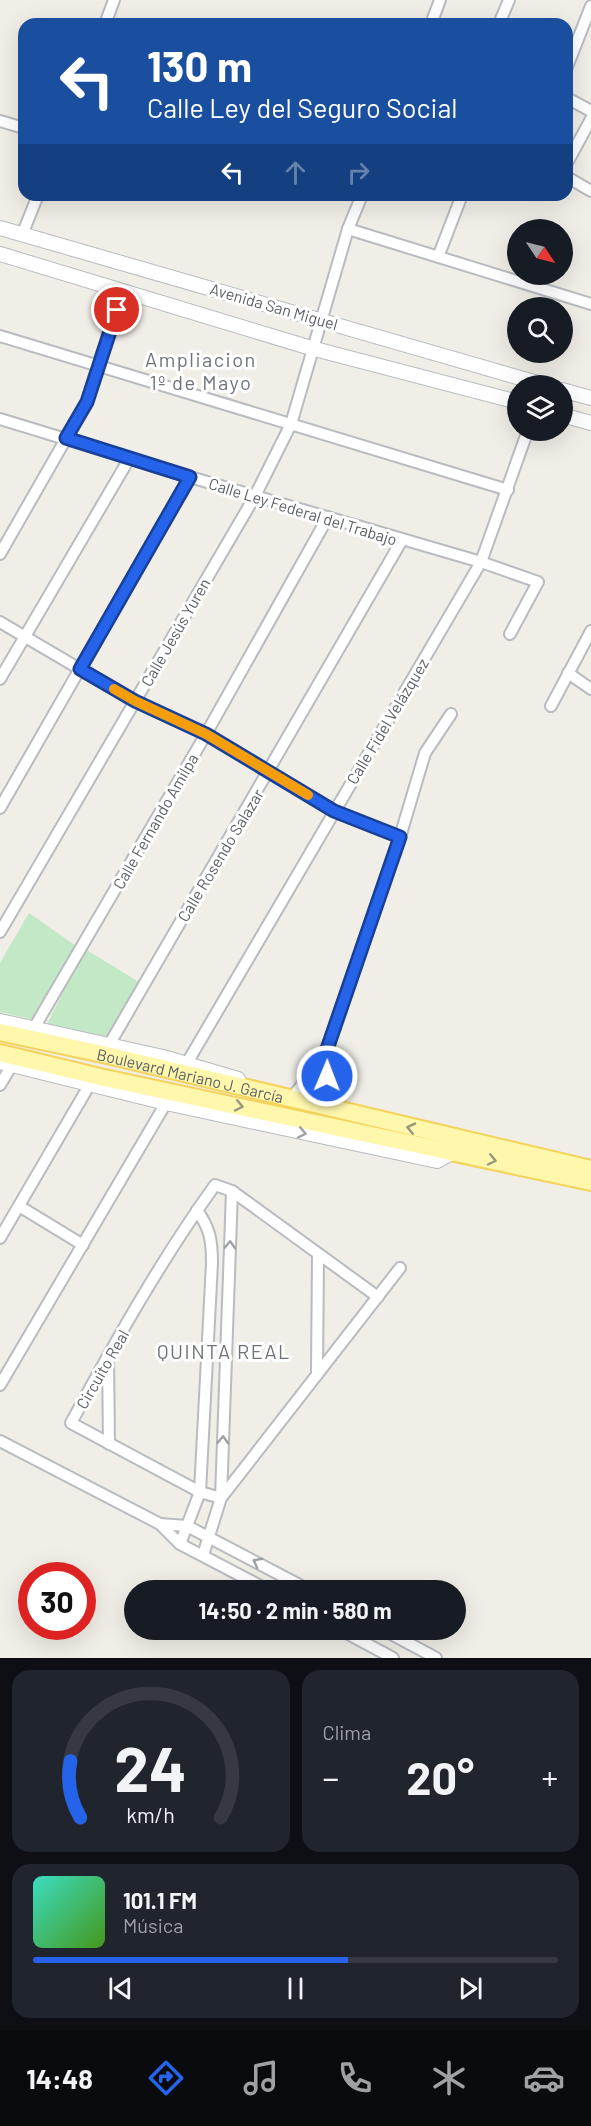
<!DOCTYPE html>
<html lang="es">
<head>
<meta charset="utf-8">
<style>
	:root { --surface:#171b24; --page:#20242c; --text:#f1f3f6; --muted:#9ea1a6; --line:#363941; --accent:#2563eb }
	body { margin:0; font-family:Barlow,sans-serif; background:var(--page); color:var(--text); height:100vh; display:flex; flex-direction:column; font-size:22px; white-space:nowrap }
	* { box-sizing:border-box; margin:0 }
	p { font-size:20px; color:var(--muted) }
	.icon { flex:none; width:33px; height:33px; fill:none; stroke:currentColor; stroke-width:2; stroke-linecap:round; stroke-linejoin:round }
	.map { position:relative; height:1658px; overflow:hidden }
	.side { display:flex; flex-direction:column; gap:12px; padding:12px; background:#0d0f14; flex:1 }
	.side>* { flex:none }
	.guide { position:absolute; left:18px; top:18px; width:555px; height:183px; border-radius:18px; box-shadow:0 6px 24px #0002; background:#1a4fa0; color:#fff; overflow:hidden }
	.needle { width:39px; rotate:125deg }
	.controls { position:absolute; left:507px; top:219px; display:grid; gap:12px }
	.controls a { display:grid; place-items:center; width:66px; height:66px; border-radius:50%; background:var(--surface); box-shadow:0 6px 24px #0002; font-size:30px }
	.speed { position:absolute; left:18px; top:1562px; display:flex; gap:12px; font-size:30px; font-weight:700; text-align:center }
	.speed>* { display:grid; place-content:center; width:78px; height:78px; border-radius:50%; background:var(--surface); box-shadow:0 6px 24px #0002; line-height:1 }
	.speed .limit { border:9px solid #d22; background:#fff; color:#111 }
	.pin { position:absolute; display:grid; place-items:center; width:51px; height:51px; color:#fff; margin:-26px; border:3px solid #fff; border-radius:50%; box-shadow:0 2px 6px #0007 }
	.me { position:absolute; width:66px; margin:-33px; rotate:1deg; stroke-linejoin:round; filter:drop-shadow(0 0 4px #0008) }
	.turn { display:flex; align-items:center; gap:21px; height:126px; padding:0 30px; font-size:27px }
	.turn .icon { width:78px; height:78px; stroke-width:2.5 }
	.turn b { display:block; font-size:42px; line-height:51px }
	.lanes { display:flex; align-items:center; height:57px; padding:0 30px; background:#0003; justify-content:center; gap:30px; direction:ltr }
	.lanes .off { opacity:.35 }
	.big { font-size:45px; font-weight:700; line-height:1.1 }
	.side .card { flex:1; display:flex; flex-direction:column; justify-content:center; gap:9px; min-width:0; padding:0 21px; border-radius:18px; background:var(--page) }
	.side .dial { align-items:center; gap:0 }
	.dial svg { height:156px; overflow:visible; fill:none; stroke:var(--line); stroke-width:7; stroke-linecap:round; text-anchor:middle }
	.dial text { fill:var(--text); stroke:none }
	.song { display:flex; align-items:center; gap:18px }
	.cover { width:72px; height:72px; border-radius:9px; background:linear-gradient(135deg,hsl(170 70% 55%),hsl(100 70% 35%)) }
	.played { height:6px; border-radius:3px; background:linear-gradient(90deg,var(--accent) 60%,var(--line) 60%) }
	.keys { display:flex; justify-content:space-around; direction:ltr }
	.heat { display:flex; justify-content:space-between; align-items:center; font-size:33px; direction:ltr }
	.side .tiles { flex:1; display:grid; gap:12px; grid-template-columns:1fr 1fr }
	.card:last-child { grid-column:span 2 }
	.trip { position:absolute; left:124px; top:1580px; width:342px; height:60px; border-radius:30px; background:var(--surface); box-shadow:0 6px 24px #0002; font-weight:700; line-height:60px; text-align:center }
	.tabs { display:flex; height:96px; justify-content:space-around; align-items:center; background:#090b0e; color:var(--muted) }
	.tabs .icon { width:42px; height:42px }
	.tabs .active { color:var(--accent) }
	.tabs b { font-size:27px; color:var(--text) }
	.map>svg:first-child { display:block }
</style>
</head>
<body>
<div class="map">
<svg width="591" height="1658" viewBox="0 0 591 1658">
	<rect width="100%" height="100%" fill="#f0eee6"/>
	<g fill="#c2e8c5">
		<polygon points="29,913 76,946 34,1020 0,1012 0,963"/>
		<polygon points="85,949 139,982 107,1038 47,1024"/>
	</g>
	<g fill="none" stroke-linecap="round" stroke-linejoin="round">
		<g stroke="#b8bbc0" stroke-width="14">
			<g id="minor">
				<polyline points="105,24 114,0"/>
				<polyline points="431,24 440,0"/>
				<polyline points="499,24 509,0"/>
				<polyline points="567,67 591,6"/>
				<polyline points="567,98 591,111"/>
				<polyline points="0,121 24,128"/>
				<polyline points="567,163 591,119"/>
				<polyline points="567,177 591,191"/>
				<polyline points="348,229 591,304"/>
				<polyline points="22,235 38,195"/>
				<polyline points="438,257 462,195"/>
				<polyline points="0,336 508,490"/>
				<polyline points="0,419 190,477 481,562 538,582 510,634"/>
				<polyline points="0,554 87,402 98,365 123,291"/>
				<polyline points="0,622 134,701 206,734 334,811 400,837"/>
				<polyline points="568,673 591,689"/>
				<polyline points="0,679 129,459"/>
				<polyline points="551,706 591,631"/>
				<polyline points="0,808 190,477"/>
				<polyline points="0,932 255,496 291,424 348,229 362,195"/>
				<polyline points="34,1028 206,734 328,517"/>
				<polyline points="109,1045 402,540"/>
				<polyline points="325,1055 331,1105"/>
				<polyline points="187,1063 481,562 528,430"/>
				<polyline points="0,1085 12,1065"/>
				<polyline points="294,1095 325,1055 400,837 425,753 451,714"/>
				<polyline points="19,1206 83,1245"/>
				<polyline points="0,1238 90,1084"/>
				<polyline points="108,1357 109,1444"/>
				<polyline points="317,1375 318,1254"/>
				<polyline points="0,1385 166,1103"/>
				<polyline points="0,1441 160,1524 180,1544 268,1590"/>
				<path d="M221,1498L200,1492L71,1423C115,1342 161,1260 215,1185L232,1191L378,1297"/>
				<polyline points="221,1498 400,1268"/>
				<polyline points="160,1524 187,1526 309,1590"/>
				<path d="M180,1544L200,1492L212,1263C212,1240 210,1229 197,1210"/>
				<polyline points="203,1555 221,1498 232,1191"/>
				<polyline points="339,1629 393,1658"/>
				<polyline points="382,1629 436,1658"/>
			</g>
		</g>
		<g stroke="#b8bbc0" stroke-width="16">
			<g id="tertiary">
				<polyline points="0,228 548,386"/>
				<polyline points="0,254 311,348 518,402"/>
				<polyline points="562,390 591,398"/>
				<polyline points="562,415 591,423"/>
				<polyline points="0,1021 163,1057 238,1079"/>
				<polyline points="0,1062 166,1103 437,1161 453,1152"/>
			</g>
		</g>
		<g stroke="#f4d35b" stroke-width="20">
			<g id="primary">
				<path id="s1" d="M0,1032L107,1055L591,1169"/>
				<polyline points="0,1053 100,1077 591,1182"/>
			</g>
		</g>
		<use href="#minor" stroke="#fff" stroke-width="10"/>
		<use href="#tertiary" stroke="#fff" stroke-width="14"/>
		<use href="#primary" stroke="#fff7ac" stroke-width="16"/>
	</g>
	<defs><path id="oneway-chevron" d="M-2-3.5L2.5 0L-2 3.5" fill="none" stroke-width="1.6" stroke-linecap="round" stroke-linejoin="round" transform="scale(1.5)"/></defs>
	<g stroke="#96967f">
		<use href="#oneway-chevron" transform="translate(239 1106) rotate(12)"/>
		<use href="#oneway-chevron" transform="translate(411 1128) rotate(-167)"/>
		<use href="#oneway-chevron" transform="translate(492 1160) rotate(12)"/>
	</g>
	<g stroke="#9ea0a4">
		<use href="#oneway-chevron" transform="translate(302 1133) rotate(12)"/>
		<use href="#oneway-chevron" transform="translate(230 1245) rotate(-88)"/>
		<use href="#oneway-chevron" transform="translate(223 1440) rotate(-88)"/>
		<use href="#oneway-chevron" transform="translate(257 1562) rotate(-152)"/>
	</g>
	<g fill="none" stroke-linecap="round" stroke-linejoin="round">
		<g stroke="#184099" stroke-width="15">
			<polyline id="route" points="117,310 87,402 66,438 190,477 80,669 135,701 206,734 334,811 400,837 325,1055 327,1076"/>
		</g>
		<use href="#route" stroke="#2563eb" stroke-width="10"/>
		<polyline stroke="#f59e0b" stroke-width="10" points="114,689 135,701 206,734 308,795"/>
	</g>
	<g text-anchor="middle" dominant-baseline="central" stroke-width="6" stroke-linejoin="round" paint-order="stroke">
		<g font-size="16" fill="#5d6167" stroke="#fff">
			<text transform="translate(274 306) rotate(16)">Avenida San Miguel</text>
			<text transform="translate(303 511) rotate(17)">Calle Ley Federal del Trabajo</text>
			<text transform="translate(175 632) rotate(-60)">Calle Jesús Yuren</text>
			<text transform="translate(387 721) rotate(-59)">Calle Fidel Velázquez</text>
			<text transform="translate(155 821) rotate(-60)">Calle Fernando Amilpa</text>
			<text transform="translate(220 855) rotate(-59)">Calle Rosendo Salazar</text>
			<text stroke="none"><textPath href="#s1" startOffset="195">Boulevard Mariano J. García</textPath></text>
			<text transform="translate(102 1369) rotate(-60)">Circuito Real</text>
		</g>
		<g font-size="20" letter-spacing="1.5" fill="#6e7379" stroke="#fff">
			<text x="201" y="359">Ampliacion<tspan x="201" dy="23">1º de Mayo</tspan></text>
			<text x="224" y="1351">QUINTA REAL</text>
		</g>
	</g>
</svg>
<div class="controls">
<a><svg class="needle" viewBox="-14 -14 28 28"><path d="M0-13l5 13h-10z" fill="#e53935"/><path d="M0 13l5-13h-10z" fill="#9ea1a6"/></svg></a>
<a><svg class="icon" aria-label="search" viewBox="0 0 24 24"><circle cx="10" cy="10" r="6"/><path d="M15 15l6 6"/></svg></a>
<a><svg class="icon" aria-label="layers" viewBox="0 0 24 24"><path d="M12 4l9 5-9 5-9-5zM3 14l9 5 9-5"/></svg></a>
</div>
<div class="speed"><div class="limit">30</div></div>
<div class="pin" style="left:117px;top:310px;background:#d93025"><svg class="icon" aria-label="arrive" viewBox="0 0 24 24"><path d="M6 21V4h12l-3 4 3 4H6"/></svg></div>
<svg class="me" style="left:327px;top:1076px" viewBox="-20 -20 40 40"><circle r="17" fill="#2563eb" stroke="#fff" stroke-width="3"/><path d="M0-11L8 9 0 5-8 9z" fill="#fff"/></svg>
<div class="trip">14:50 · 2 min · 580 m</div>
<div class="guide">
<div class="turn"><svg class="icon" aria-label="left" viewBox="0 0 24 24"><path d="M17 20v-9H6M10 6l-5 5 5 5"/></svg><div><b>130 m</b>Calle Ley del Seguro Social</div></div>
<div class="lanes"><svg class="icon" aria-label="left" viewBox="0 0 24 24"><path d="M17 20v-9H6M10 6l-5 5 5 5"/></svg><svg class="icon off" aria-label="ahead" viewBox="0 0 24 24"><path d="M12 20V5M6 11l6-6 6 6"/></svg><svg class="icon off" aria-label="right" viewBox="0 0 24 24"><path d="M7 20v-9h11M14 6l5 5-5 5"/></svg></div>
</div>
</div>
<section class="side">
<div class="tiles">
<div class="card dial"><svg viewBox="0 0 100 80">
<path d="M14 69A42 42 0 1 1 86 69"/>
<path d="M14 69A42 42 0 0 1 9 40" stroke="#2563eb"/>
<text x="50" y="56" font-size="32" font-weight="700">24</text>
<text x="50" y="72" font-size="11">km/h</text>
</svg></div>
<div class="card"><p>Clima</p>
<div class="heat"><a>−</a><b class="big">20°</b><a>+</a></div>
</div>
<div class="card">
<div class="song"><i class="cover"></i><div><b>101.1 FM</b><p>Música</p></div></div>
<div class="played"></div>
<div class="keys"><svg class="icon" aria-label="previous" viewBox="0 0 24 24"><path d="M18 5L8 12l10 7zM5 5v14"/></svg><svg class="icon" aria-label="pause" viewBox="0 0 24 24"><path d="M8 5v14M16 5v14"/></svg><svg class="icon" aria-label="next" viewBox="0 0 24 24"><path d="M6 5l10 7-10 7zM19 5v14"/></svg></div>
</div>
</div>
</section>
<nav class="tabs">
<b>14:48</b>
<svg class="icon active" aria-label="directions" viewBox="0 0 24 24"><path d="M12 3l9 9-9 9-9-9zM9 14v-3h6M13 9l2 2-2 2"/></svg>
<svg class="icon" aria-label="music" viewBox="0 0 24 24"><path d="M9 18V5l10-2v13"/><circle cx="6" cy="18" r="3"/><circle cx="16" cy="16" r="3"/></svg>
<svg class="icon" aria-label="phone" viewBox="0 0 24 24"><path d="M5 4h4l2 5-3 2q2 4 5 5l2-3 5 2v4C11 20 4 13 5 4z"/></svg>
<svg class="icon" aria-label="climate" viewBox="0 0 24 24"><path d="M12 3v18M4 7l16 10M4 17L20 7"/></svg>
<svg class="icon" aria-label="car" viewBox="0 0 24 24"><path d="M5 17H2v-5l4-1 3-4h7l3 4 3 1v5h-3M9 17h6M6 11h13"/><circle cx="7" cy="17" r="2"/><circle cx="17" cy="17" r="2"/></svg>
</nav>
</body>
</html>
